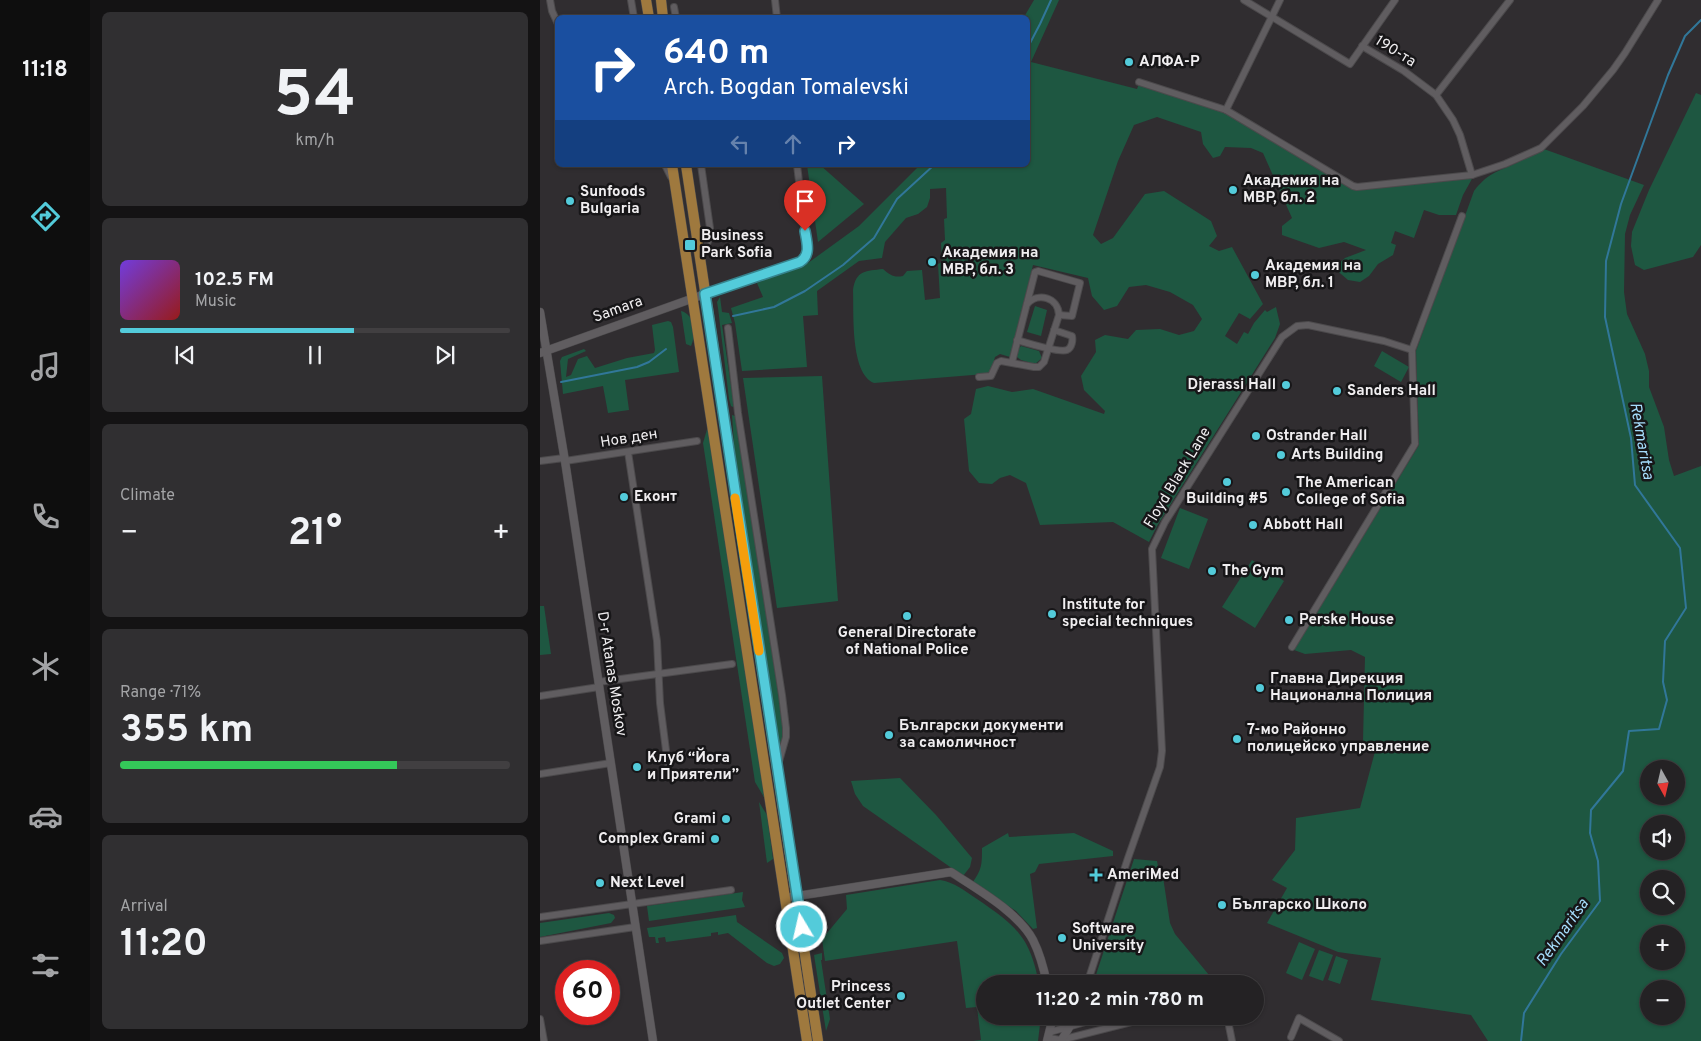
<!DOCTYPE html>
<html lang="en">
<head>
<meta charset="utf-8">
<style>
	:root { --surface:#242224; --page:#302f31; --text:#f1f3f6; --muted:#a3a4a6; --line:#413f41; --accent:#53cbda }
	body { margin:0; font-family:Overpass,sans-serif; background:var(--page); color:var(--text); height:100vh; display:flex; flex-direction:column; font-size:19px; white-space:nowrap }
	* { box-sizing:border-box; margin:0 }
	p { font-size:16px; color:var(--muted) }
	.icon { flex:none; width:28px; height:28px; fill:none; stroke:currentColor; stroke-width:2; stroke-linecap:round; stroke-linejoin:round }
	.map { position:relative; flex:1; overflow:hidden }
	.side { display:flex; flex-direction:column; gap:12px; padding:12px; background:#141314; width:450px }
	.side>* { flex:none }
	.banner { position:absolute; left:15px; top:15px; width:475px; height:152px; border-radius:8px; box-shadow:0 1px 4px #0004,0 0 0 1px var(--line); background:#1a4fa0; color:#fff; overflow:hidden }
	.needle { width:32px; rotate:172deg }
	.tools { position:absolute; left:1100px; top:760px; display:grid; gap:10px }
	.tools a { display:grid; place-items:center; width:45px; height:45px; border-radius:50%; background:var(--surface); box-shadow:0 1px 4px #0004,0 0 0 1px var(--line); font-size:25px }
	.speed { position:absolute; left:15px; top:960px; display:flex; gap:10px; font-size:25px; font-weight:700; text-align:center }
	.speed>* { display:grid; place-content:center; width:65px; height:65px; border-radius:50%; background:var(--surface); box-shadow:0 1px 4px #0004,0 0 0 1px var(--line); line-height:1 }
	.speed .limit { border:8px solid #d22; background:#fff; color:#111 }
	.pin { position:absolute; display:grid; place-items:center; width:42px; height:42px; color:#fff; margin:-51px -21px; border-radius:50% 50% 50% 0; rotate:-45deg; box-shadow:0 0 5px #0007 }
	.pin .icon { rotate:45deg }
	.me { position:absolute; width:55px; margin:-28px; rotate:351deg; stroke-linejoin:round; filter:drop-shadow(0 0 4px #0008) }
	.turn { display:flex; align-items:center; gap:18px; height:105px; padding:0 25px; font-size:22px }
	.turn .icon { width:65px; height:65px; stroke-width:2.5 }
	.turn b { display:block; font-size:35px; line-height:42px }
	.lanes { display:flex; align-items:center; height:48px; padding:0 25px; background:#0003; justify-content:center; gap:25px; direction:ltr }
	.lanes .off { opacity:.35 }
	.big { font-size:38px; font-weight:700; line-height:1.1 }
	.side .card { flex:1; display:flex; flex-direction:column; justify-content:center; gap:8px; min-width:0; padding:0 18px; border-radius:8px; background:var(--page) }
	.side .dial { align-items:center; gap:0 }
	.dial b { font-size:65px; line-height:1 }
	.song { display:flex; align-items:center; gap:15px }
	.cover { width:60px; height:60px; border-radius:8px; background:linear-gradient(135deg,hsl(260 70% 55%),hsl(0 70% 35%)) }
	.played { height:5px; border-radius:2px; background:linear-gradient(90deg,var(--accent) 60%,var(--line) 60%) }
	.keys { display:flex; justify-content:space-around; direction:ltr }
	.heat { display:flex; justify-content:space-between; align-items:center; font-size:28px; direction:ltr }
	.charge { height:8px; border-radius:4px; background:linear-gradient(90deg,#34c759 71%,var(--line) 0) }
	.trip { position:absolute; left:436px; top:975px; width:288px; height:50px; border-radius:25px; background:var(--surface); box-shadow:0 1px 4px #0004,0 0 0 1px var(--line); font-weight:700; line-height:50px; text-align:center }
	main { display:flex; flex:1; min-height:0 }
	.tabs { display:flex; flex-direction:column; width:90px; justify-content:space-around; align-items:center; background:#0e0e0e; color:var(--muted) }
	.tabs .icon { width:35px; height:35px }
	.tabs .selected { color:var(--accent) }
	.tabs b { font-size:22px; color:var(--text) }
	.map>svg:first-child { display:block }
</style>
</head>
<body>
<main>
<nav class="tabs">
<b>11:18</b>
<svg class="icon selected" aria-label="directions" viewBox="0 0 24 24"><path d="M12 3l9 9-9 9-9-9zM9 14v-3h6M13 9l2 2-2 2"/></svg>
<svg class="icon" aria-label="music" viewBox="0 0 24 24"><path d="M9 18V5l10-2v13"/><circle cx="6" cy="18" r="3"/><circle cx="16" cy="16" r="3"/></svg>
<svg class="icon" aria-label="phone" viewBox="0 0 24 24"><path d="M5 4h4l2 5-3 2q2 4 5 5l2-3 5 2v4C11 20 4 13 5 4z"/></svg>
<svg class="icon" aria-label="climate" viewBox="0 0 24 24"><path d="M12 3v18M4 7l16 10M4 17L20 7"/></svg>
<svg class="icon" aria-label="car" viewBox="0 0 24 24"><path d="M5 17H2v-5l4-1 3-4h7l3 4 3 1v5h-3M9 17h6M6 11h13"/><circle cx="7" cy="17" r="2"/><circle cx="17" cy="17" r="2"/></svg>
<svg class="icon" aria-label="filters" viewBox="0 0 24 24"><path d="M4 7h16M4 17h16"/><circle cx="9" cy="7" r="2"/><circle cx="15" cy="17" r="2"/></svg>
</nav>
<section class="side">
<div class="card dial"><b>54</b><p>km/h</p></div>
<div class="card">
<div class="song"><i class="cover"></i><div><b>102.5 FM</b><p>Music</p></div></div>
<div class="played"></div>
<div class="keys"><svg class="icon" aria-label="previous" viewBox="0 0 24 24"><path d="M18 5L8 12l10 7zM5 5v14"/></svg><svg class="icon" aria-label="pause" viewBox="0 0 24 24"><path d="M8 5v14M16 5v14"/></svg><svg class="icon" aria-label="next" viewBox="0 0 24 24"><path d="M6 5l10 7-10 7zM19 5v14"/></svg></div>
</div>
<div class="card"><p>Climate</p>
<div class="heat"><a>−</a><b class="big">21°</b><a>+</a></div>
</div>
<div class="card"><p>Range · 71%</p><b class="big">355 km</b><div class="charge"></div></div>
<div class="card"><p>Arrival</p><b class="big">11:20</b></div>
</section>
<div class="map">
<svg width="1161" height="1041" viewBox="0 0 1161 1041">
	<rect width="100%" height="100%" fill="#302d30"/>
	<g fill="#1e5741" fill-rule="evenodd">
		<path d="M494,0H519L491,62L597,89L599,84L685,112L812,188L933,177L923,195L916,215H899L884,210L874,238L855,231L851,243L856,245L853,255L838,264L829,276L820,282L808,280L794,268L805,258L826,250L804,242L779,248L742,235V226L752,218L723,153L711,148L685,147L680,156L673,158L663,144L661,132L617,117L594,125L578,161L553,235L561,244L573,238L605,194L624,191L671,221L677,236L669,246L679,251L692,247L723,304L710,319L699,313L685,336L697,344L704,332L708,334L714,323L725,310L727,312L736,307L740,324L735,338L617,526L609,542L573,522L500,525L486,483L470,475L460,478L452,484L439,483L429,471L424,419L431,414L436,389L448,386L472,392L493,389L564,414L565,411L544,390L541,376L556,352L555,340L565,335L588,339L596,330L620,329L639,335L654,331L662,319L653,305L630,292L606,285L589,287L577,306L564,310L552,296L548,278L493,265L470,357L460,354L455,357L451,371L445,374L334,383C310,373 314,313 313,290C316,270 326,271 343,269C350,275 354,278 363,276L367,271L382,270L385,300L400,298L398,264L402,262L401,243L405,240L404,219L407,218L406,188L390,189V198L387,207L378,214L366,218L345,242L342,258L319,261L277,291L278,315L263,316L267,367L202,371L195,323L191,308L223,297L217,283L268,263L319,226L380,165H488V18L484,17Z"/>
		<polygon points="1156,93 1161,95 1161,245 1153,257 1104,270 1095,265 1091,246 1092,232 1109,190"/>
		<path d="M1001,148L1104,185L1090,215L1085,234L1084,292L1087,314L1105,354L1109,371V387L1124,427L1129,460L1134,476L1161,466V1041H948L931,1015L831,1000L841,958L798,952L727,923L747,888L732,880L755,850L756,818L820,808L837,744L823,741L825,657L811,650L765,654L754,650L879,445L876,351L934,191C950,170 960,172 980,161C987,157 994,153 1001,148ZM1109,769H1136V796H1109ZM1109,824H1136V851H1109ZM1109,879H1136V906H1109ZM1109,934H1136V961H1109ZM1109,989H1136V1016H1109Z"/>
		<polygon points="267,165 280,165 324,204 278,242"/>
		<polygon points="180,297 182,312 189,313 192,323 182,325 194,406 193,407 191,406 189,399 178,308 177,302"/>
		<polygon points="495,306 507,310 501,336 487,332"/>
		<path d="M141,311C155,314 156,335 151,346L146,344Z"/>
		<polygon points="128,321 131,322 133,327 139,372 85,380 89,410 68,413 63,386 23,394 20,361 22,357 44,349 46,351 28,359 26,377 31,375 38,359 47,356 55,368 87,358 114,353 115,350 112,325"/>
		<polygon points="481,346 499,351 502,358 495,364 481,360 477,357 476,352"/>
		<polygon points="842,351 869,367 861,382 834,366"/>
		<polygon points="282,376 298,601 237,608 203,378"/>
		<polygon points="192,415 195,416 199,439 244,730 243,740 240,748 194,446"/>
		<polygon points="168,426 225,799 215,782 163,443"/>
		<polygon points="640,508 668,519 649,569 621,558"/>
		<polygon points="712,560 744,581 715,628 682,607"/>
		<polygon points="0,606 4,606 11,654 0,655"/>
		<polygon points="360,778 396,815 432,858 430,867 423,876 323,806 315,794 311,781"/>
		<polygon points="219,802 227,815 233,859 227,863"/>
		<path d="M468,833L469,837L534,833L573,851V856L499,864L495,872L490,874L497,928L493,929L476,911L432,883C442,870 442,864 442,848Z"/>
		<polygon points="594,859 617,861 619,872 623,877 630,923 635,934 669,975 671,979 669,984 553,984"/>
		<path d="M400,880C414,882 425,891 437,899C475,925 490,936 499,984H445V1016H501L498,1041H433L441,1040L437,1007L426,1008L417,941L285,961L282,939L307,909L306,895Z"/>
		<polygon points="203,892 202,900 205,907 109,921 107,906"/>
		<polygon points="69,913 74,915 75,918 71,923 0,937 0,923"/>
		<polygon points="196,915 197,922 242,953 244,958 240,964 234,966 227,963 188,933 178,935 178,932 171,933 171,936 126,942 125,937 118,938 119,943 116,943 115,937 109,937 107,928"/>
		<polygon points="759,942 775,949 762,980 746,973"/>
		<polygon points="779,950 793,955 783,981 769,976"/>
		<polygon points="282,953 282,960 281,960 290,1019 286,1031 274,955"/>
		<polygon points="796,956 808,960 800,984 788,980"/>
	</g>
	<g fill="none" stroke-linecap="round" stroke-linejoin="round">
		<g stroke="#317799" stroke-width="2">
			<polyline points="488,47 500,24 511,0"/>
			<polyline points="193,316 234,307 265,291 303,265 334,238 357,199 394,165"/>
			<polyline points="21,382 97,367 109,362 126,349"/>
			<polyline points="981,1041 984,1013 1021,954 1060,901 1058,861 1050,833 1051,810 1083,771 1089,731 1119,729 1127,700 1123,682 1125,641 1146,608 1140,548 1095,485 1091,438 1065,317 1066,261 1081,204 1128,75 1145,36 1161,20"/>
		</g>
		<g stroke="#4c4a4c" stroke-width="8">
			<g id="minor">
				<polyline points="10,0 12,11 18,24"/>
				<polyline points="91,0 94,18"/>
				<polyline points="235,0 237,18"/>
				<polyline points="704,0 810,64 855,0"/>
				<polyline points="134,7 136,18"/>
				<polyline points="822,46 864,71 896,95 913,120 920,135 932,175"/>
				<polyline points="599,82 686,110 813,186 817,187 932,175 965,164 1001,148 1043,106 1073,70 1085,53 1118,0"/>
				<polyline points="896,95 970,0"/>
				<polyline points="686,110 740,0"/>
				<polyline points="125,165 131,177"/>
				<polyline points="161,165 170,228 169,238 162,259"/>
				<polyline points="165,294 260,262 266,258 267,247 257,165"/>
				<polyline points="188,328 198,413 242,695 246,728 246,737 238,765"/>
				<path d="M477,340C487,343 519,353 527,350C532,348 533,340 532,336L514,330"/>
				<polyline points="472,362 495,272 498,271 540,283 532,316 519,315"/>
				<path d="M439,377L451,376L457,363L461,361L494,367H499L504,362L519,315C518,297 498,292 487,304"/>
				<polyline points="88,452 117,641 120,703 128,766"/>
				<polyline points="0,461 24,458"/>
				<polyline points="25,461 157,441"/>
				<polyline points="752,647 875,444 872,350 922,216"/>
				<polyline points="58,682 192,664"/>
				<polyline points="0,696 59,687"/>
				<polyline points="0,774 71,763"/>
				<polyline points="0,917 191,890"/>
				<polyline points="0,941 95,927"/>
				<polyline points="547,984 588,858 620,767 622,751 612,549 625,522 742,337 757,326 768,325 844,341 872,350"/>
				<polyline points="687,1016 692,1041"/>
				<polyline points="0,1019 4,1041"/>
				<polyline points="510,1032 567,1016"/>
				<polyline points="751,1037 759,1018 799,1041"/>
				<polyline points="508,1038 521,1040 615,1016"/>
			</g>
		</g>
		<g stroke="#4c4a4c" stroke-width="9">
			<g id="tertiary">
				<polyline points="0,312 25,461 113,1041"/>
				<polyline points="0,353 165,294"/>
				<path d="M251,897L411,872C437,889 478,912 493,940C500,954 504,969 507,984"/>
				<polyline points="507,1041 511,1025 512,1016"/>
				<polyline points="521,1041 530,1026"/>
			</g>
		</g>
		<g stroke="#4c4a4c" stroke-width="11">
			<g id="primary">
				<polyline points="106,0 109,18"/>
				<polyline points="121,0 123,18"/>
				<polyline points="132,165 267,1041"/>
				<polyline points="146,165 278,1041"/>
			</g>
		</g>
		<use href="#minor" stroke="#605d60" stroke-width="6"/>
		<use href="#tertiary" stroke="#605d60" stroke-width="8"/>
		<use href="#primary" stroke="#9f793e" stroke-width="10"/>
	</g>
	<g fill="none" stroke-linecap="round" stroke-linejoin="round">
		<g stroke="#36848e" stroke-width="12">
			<path id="route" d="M262,927L165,294L260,262C271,255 267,243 265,231"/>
		</g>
		<use href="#route" stroke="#53cbda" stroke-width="9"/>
		<polyline stroke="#f59e0b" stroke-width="9" points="195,498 219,651"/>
	</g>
	<g fill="#53cbda" stroke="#171618" stroke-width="2">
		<circle cx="589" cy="62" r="5"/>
		<circle cx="693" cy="190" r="5"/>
		<circle cx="30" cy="201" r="5"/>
		<rect x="144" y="239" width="12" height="12" rx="2.5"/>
		<circle cx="392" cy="262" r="5"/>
		<circle cx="715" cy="275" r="5"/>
		<circle cx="746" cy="385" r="5"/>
		<circle cx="797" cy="391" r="5"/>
		<circle cx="716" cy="436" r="5"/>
		<circle cx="741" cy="455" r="5"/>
		<circle cx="687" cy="482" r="5"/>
		<circle cx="746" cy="492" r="5"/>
		<circle cx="84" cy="497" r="5"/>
		<circle cx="713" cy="525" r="5"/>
		<circle cx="672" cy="571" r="5"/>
		<circle cx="512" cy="614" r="5"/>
		<circle cx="367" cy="616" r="5"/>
		<circle cx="749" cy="620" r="5"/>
		<circle cx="720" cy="688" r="5"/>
		<circle cx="349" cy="735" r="5"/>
		<circle cx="697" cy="739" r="5"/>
		<circle cx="97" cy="767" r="5"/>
		<circle cx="186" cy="819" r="5"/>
		<circle cx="175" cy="839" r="5"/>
		<path d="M553.5 867.5h5v5h5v5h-5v5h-5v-5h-5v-5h5z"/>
		<circle cx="60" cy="883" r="5"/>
		<circle cx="682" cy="905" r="5"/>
		<circle cx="522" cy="938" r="5"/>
		<circle cx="361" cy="996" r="5"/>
	</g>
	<g text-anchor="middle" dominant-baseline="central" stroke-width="5" stroke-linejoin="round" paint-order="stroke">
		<g font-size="15" fill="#f0eef0" stroke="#171618">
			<text transform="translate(855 52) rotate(32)">190-та</text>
			<text transform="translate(78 310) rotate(-20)">Samara</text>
			<text transform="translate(89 439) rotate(-9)">Нов ден</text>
			<text transform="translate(638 478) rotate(-59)">Floyd Black Lane</text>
			<text transform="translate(71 674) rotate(81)">D-r Atanas Moskov</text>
		</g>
		<g font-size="15" font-weight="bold" fill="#f0eef0" stroke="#171618" text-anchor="start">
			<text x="599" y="62">АЛФА-Р</text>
			<text x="703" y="181">Академия на<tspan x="703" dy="17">МВР, бл. 2</tspan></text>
			<text x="40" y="192">Sunfoods<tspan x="40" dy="17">Bulgaria</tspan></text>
			<text x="161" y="236">Business<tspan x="161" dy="17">Park Sofia</tspan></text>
			<text x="402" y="253">Академия на<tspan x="402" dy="17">МВР, бл. 3</tspan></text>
			<text x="725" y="266">Академия на<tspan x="725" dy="17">МВР, бл. 1</tspan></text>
			<text x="736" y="385" text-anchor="end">Djerassi Hall</text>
			<text x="807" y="391">Sanders Hall</text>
			<text x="726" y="436">Ostrander Hall</text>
			<text x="751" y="455">Arts Building</text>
			<text x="756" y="483">The American<tspan x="756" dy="17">College of Sofia</tspan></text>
			<text x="94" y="497">Еконт</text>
			<text x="687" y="499" text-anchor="middle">Building #5</text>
			<text x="723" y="525">Abbott Hall</text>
			<text x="682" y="571">The Gym</text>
			<text x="522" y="605">Institute for<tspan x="522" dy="17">special techniques</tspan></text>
			<text x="759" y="620">Perske House</text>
			<text x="367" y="633" text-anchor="middle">General Directorate<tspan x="367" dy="17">of National Police</tspan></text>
			<text x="730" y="679">Главна Дирекция<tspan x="730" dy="17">Национална Полиция</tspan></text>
			<text x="359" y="726">Български документи<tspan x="359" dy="17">за самоличност</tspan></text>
			<text x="707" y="730">7-мо Районно<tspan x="707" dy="17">полицейско управление</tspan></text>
			<text x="107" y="758">Клуб “Йога<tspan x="107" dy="17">и Приятели”</tspan></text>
			<text x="176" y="819" text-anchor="end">Grami</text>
			<text x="165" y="839" text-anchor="end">Complex Grami</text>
			<text x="567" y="875">AmeriMed</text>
			<text x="70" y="883">Next Level</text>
			<text x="692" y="905">Българско Школо</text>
			<text x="532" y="929">Software<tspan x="532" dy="17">University</tspan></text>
			<text x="351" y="987" text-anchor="end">Princess<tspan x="351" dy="17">Outlet Center</tspan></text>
		</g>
		<g font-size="16" font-style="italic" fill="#a4dbfa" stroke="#171618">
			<text transform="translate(1101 441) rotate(80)">Rekmaritsa</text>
			<text transform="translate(1023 933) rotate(-55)">Rekmaritsa</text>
		</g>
	</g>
</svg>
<div class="tools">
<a><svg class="needle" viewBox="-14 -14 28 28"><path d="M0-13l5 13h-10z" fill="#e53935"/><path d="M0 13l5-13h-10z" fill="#a3a4a6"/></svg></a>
<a><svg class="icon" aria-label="sound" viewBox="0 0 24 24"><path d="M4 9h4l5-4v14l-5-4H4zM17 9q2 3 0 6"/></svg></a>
<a><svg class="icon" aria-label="search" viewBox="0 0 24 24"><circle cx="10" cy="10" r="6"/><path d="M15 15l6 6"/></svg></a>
<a>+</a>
<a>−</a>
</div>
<div class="speed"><div class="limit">60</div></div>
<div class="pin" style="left:265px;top:231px;background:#d93025"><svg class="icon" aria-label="arrive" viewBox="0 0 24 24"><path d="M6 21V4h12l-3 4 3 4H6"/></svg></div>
<svg class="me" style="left:262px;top:927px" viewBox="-20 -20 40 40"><circle r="17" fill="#53cbda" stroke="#fff" stroke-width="3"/><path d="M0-11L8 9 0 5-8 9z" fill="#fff"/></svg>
<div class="trip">11:20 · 2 min · 780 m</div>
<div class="banner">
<div class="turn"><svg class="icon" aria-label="right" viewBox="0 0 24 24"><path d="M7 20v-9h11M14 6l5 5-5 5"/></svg><div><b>640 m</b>Arch. Bogdan Tomalevski</div></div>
<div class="lanes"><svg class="icon off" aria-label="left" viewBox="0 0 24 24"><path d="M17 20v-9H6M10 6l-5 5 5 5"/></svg><svg class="icon off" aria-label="ahead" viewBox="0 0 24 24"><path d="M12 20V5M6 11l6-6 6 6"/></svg><svg class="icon" aria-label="right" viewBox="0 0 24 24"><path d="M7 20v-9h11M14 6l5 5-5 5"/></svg></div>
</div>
</div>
</main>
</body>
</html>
